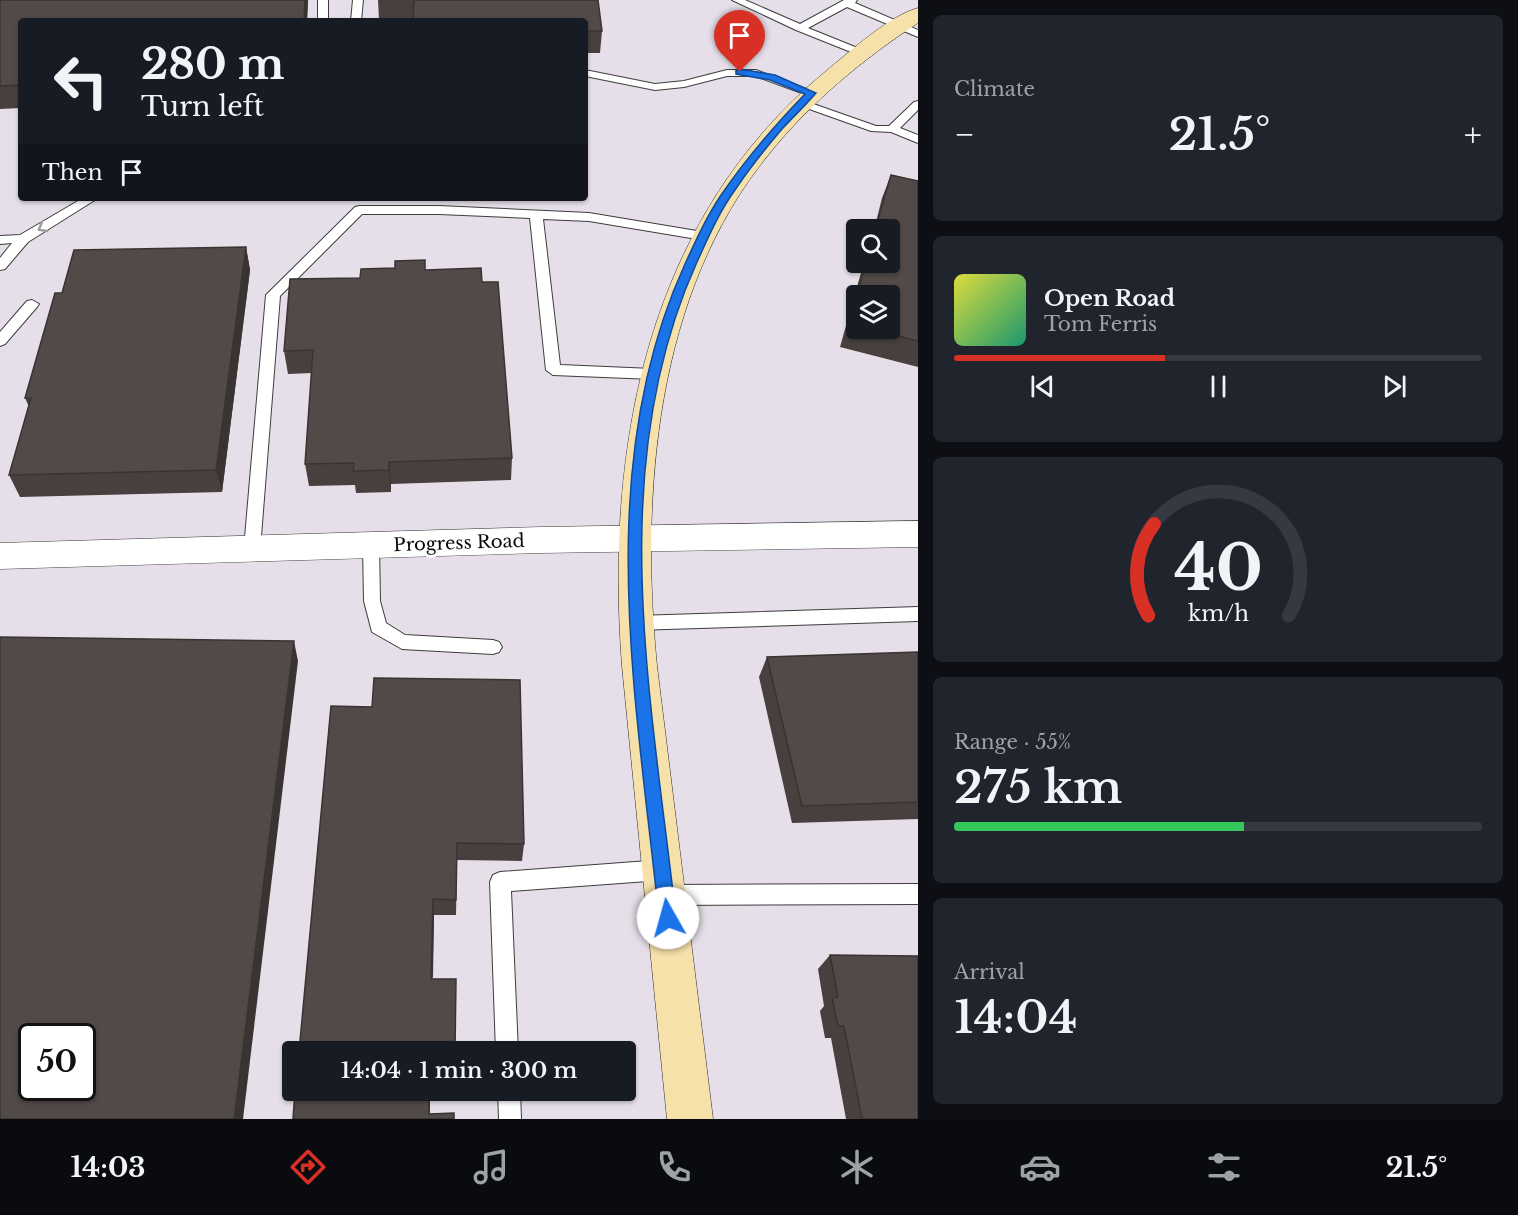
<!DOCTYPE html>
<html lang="en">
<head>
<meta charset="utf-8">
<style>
	:root { --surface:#171b24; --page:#20242c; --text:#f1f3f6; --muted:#9ea1a6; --line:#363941; --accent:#d93025 }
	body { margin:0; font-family:"Libre Baskerville",serif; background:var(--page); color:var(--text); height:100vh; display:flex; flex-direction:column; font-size:22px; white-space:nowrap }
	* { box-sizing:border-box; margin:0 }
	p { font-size:20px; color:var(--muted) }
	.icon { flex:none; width:33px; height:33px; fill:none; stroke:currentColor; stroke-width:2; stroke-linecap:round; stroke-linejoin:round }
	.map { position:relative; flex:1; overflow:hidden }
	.panel { display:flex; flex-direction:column; gap:15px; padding:15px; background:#0d0f14; width:600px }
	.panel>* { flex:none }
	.hud { position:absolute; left:18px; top:18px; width:570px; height:183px; border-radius:6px; box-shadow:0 2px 4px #0004; background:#171b24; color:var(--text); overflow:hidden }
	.controls { position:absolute; left:846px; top:219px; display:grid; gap:12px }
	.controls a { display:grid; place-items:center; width:54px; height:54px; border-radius:6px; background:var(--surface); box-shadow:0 2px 4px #0004; font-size:30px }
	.speed { position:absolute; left:18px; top:1023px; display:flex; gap:12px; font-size:30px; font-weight:700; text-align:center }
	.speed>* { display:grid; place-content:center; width:78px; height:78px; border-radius:50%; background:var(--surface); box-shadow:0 2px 4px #0004; line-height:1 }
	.speed .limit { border:3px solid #111; border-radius:9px; background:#fff; color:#111 }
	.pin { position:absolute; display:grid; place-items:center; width:51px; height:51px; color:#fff; margin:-62px -26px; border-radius:50% 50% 50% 0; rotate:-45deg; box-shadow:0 0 6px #0007 }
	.pin .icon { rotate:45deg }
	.me { position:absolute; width:66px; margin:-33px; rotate:353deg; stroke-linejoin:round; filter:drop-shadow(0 0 4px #0008) }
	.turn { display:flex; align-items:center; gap:21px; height:126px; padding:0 24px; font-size:27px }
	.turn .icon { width:78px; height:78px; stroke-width:2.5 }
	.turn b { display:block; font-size:42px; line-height:51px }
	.then { display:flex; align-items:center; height:57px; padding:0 24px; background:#0003; gap:12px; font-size:22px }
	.big { font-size:45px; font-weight:600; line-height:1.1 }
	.panel .widget { flex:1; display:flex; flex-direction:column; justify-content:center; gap:9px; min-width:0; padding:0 21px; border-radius:9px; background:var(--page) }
	.panel .dial { align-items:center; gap:0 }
	.dial svg { height:156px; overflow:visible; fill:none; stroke:var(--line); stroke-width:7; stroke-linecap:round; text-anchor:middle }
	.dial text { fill:var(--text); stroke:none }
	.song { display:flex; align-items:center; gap:18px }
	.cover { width:72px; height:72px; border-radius:9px; background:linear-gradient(135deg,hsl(60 70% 55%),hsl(160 70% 35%)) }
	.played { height:6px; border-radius:3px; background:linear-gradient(90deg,var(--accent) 40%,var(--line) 40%) }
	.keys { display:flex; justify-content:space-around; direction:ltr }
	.heat { display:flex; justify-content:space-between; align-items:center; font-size:33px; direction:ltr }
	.charge { height:9px; border-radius:4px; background:linear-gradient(90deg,#34c759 55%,var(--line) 0) }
	.trip { position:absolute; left:282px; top:1041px; width:354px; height:60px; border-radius:6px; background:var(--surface); box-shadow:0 2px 4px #0004; font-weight:600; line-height:60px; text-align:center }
	.tabs { display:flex; height:96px; justify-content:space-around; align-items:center; background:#090b0e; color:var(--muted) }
	.tabs .icon { width:42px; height:42px }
	.tabs .selected { color:var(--accent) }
	.tabs b { font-size:27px; color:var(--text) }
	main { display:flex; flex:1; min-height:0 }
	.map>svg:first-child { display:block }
</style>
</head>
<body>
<main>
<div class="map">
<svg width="918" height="1119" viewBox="0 0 918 1119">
	<rect width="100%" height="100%" fill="#fdf6ea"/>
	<path fill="#e6dfe9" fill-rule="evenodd" d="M0,0H918V1119H0ZM21,21H585V198H21ZM856,230H890V262H856ZM856,296H890V328H856ZM32,1036H82V1088H32ZM292,1052H626V1090H292Z"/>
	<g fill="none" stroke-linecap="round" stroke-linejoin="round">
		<g stroke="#3d3d3d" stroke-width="2">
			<g id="service">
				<rect x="318" y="0" width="10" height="21"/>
				<polygon points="353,0 363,0 361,21 351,21"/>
				<polygon points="732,0 745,0 800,24 844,0 857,0 855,3 918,30 918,37 847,7 808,28 865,51 866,53 861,56 796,30"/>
				<polygon points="585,70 655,84 684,81 727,70 756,70 817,93 815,95 807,95 755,76 727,76 684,87 655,90 585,76"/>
				<polygon points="802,100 876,126 889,126 914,102 918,101 918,110 900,128 918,135 918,143 891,132 871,131 798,105 798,101"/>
				<polygon points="83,198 98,198 28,242 5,269 0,270 0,258 12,243 0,244 0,236 20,235"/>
				<polygon points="359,206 439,206 589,213 703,232 709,236 703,240 589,221 543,219 560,365 653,369 660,374 653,379 553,375 546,370 530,218 439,214 362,214 280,296 260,549 258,554 252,555 246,554 244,549 266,295 355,207"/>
				<polygon points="32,300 39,304 37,307 5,344 0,346 0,332 27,301"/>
				<polygon points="371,539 377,540 379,545 380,601 386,623 405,635 493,640 499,642 502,647 499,652 493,654 402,649 372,632 364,601 363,545 365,540"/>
				<polygon points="918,607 918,621 635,630 629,628 626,623 629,618 635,616"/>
				<polygon points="662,860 669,863 672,870 669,877 662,880 511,891 518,1052 496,1052 490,882 493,875 500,872"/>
				<polygon points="918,884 918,904 665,905 658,902 655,895 658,888 665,885"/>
				<polygon points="498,1090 520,1090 521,1119 499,1119"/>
			</g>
		</g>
		<g stroke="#3d3d3d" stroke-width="1">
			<polygon id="minor" points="918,521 918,547 541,553 0,569 0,543 541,527"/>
		</g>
		<g stroke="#2c2c2c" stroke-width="1">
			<path id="secondary" d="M918,8V23C863,59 810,103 769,154C655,293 640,494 657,666L713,1119H667L622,666C605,446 647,219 825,72C848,53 890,15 918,8Z"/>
		</g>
		<use href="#service" fill="#fff" fill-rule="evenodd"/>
		<use href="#minor" fill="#fff" fill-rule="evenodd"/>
		<use href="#secondary" fill="#f7e1ab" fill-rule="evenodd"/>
	</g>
	<g fill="#47403e" fill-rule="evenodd">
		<polygon points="0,0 308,0 307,21 21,21 21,108 0,109"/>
		<polygon points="378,0 598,0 602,31 600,53 585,53 585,21 379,20"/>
		<path d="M891,175L918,181V367L840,347L864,262H890V230H874L882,198ZM856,296L890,328H856Z"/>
		<polygon points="246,247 250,270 222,492 20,497 9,475 29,407 25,398 62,293"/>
		<polygon points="425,270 482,282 512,458 511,480 391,484 391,492 356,493 355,485 309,486 305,464 312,373 288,374 284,351 360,278"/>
		<polygon points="918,652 918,819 792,823 759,677 767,657"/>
		<polygon points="331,706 524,844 522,861 457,860 456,915 434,915 433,979"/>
		<polygon points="830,955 918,1119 846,1119 831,1038 825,1038 820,1011 824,1006 818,969"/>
	</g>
	<g fill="#393432">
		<polygon points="305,0 308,0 307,21 304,21"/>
		<polygon points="246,247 250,270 222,492 216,470"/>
		<polygon points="389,462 391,484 391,492 389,470"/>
		<polygon points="294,641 298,661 243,1119 234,1119"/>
		<polygon points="433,899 434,915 432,992 431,979"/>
		<polygon points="429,1090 430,1090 430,1119 429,1114"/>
	</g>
	<g fill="#524a48" stroke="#393432" stroke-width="1.5" fill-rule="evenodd">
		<polygon points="0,0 305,0 304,21 21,21 21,85 0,86"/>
		<polygon points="414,0 598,0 602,31 585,31 585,21 413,21"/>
		<polygon points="891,175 918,181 918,341 866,328 890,328 890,296 857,296 866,262 890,262 890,230 875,230"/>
		<polygon points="246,247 216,470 9,475 31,398 25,398 55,293 62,293 74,250"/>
		<polygon points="425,260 425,270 481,268 482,282 498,282 512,458 389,462 389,470 353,471 354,463 305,464 313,350 284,351 290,279 360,278 361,269 395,268 395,261"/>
		<polygon points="856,296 856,326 848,324"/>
		<path d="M0,637L294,641L234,1119H0ZM32,1036H82V1088H32Z"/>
		<polygon points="918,652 918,802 802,806 767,657"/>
		<polygon points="374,678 520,680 524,844 457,843 456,900 433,899 431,979 456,979 455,1052 299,1052 331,706 372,707"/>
		<polygon points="830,955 918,956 918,1119 862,1119 844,1026 838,1026 832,998 838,997"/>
		<polygon points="295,1090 429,1090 429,1114 454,1113 454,1119 293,1119"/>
	</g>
	<defs><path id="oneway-chevron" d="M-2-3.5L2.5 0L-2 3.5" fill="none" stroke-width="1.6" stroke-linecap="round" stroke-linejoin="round" transform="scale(1.5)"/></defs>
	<use stroke="#9d9d9d" href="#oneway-chevron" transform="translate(42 228) rotate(149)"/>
	<path fill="#1a73e8" stroke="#114b97" stroke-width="1.5" d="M740,69L775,75L816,93C805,106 793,117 782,129C765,149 749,169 735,190C719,212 708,238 697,262C603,469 652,701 676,918L674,924L668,926L662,924L659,918C637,702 591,469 685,264C697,238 709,211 726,188C750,154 777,123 805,94L770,80L736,74V70Z"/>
	<g text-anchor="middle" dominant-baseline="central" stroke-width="6" stroke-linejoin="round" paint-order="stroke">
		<g font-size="18" fill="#0a0a0a" stroke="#fff">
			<text transform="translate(459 543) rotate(-2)">Progress Road</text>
		</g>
	</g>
</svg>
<div class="controls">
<a><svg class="icon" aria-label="search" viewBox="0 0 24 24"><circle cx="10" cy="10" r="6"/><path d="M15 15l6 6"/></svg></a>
<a><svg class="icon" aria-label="layers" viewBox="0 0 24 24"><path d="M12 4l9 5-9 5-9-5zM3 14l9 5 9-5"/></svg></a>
</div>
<div class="speed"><div class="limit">50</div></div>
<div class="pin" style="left:740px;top:72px;background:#d93025"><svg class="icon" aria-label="arrive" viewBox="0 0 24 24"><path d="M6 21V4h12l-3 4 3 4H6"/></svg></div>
<svg class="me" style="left:668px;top:918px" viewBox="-20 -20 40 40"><circle r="19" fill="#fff"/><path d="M0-13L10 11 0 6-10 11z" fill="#1a73e8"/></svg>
<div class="trip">14:04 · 1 min · 300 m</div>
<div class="hud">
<div class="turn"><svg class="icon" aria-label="left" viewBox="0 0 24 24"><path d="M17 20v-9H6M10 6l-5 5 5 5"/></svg><div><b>280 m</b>Turn left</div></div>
<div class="then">Then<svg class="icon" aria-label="arrive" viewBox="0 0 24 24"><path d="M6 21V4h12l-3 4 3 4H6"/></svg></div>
</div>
</div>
<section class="panel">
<div class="widget"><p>Climate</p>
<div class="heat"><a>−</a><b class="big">21.5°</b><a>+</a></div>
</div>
<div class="widget">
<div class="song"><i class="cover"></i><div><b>Open Road</b><p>Tom Ferris</p></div></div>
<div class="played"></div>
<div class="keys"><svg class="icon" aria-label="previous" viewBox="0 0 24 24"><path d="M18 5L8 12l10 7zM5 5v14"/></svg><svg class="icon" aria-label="pause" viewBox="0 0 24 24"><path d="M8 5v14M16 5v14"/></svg><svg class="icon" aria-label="next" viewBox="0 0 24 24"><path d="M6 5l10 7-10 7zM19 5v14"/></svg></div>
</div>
<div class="widget dial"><svg viewBox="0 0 100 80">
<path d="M14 69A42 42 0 1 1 86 69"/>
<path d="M14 69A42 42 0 0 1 17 22" stroke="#d93025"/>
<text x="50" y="56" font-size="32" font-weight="700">40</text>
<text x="50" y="72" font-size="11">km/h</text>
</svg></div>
<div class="widget"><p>Range · 55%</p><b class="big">275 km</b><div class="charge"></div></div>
<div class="widget"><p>Arrival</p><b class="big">14:04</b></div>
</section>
</main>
<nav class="tabs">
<b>14:03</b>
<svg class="icon selected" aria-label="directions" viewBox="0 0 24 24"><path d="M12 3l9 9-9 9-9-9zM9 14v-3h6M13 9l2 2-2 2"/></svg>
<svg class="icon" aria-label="music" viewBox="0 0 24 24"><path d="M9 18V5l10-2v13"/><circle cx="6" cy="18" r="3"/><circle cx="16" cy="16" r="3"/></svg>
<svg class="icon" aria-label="phone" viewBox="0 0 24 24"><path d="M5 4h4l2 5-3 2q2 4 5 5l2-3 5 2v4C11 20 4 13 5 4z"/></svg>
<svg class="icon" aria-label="climate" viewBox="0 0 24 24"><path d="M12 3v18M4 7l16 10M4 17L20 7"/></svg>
<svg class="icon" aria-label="car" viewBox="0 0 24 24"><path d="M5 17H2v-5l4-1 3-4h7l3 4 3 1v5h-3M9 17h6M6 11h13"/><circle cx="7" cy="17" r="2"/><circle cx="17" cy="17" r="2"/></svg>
<svg class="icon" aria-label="filters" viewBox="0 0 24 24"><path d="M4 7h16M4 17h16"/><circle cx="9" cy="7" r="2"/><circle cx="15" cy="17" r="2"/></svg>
<b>21.5°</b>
</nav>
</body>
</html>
